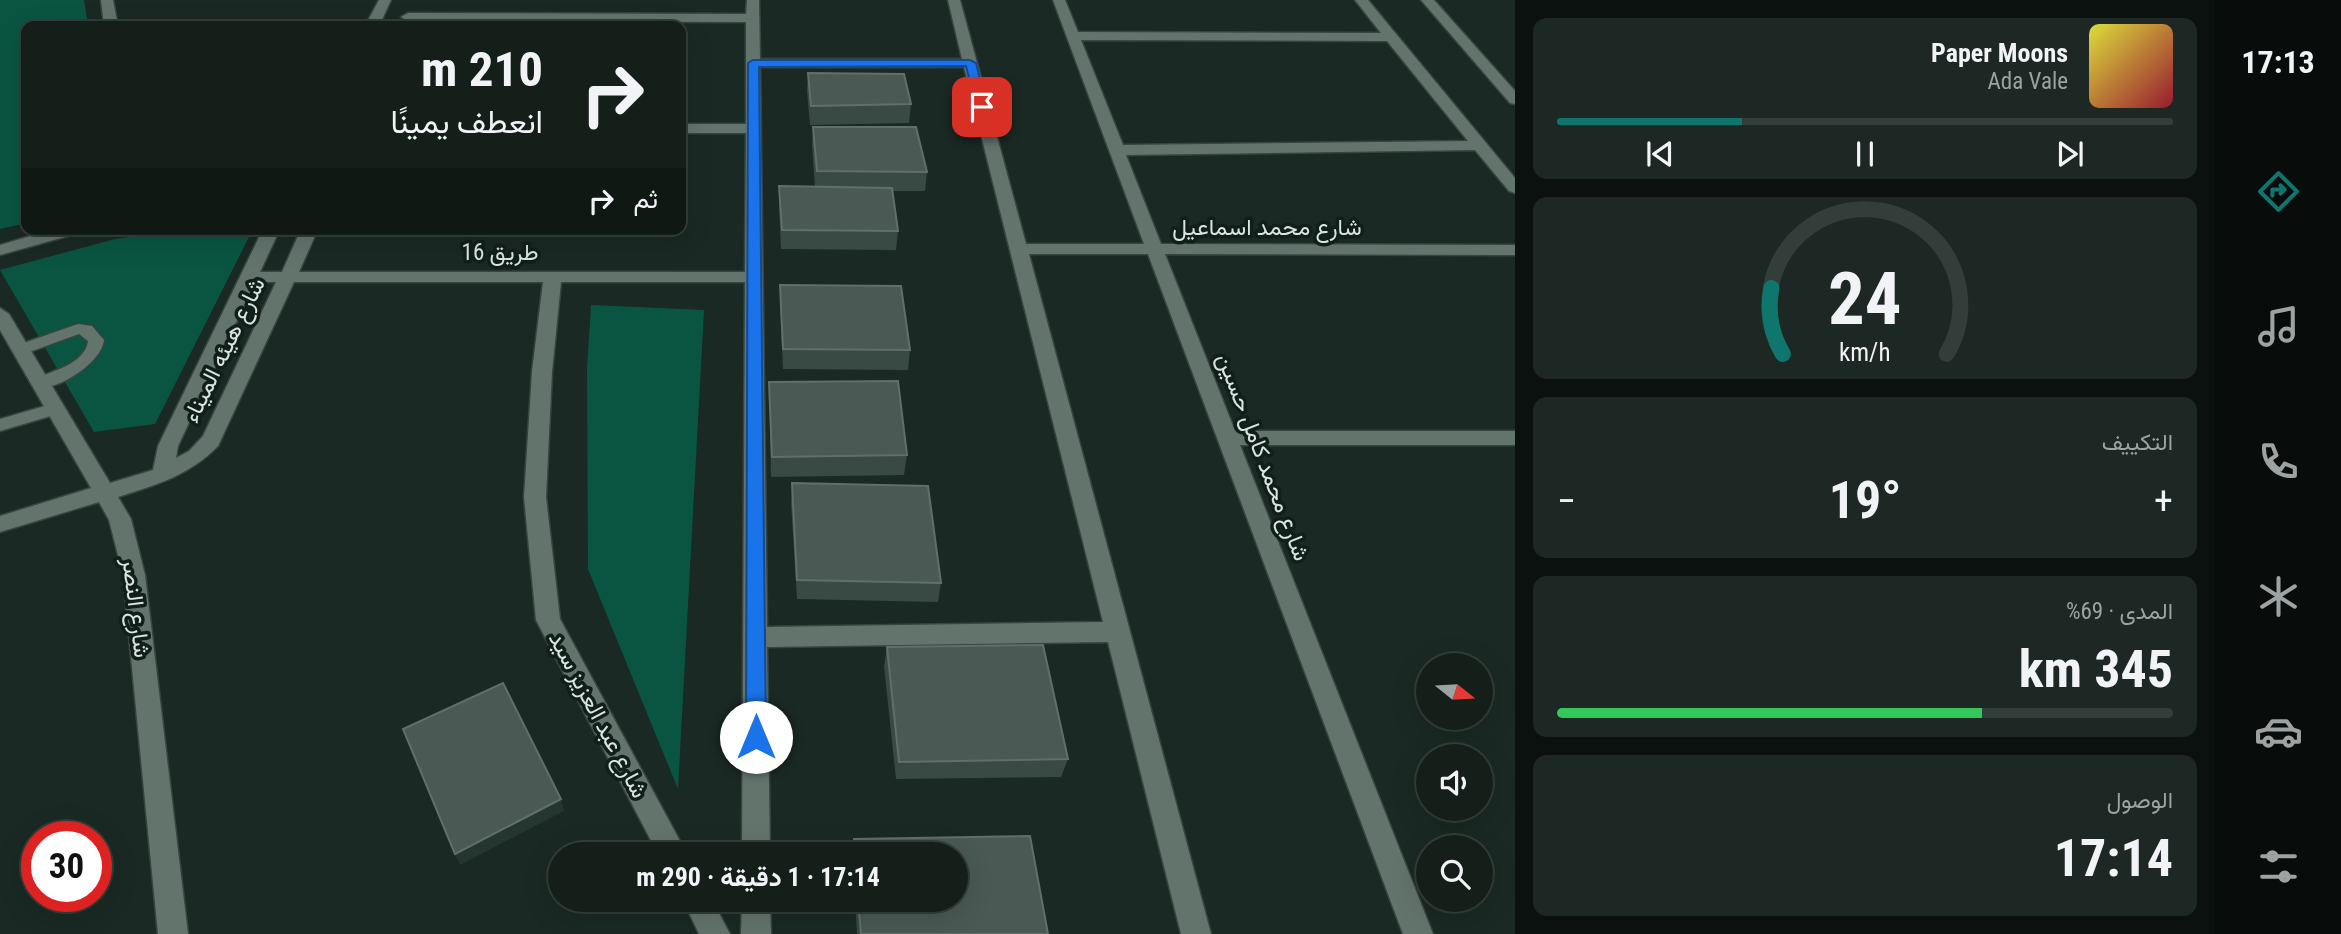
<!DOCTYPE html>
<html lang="ar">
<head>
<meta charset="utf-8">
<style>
	:root { --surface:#141f1a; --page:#1d2723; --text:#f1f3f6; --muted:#9da2a2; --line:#333d39; --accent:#0f766e }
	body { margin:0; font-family:"Roboto Condensed",Vazirmatn,sans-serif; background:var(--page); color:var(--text); direction:rtl; height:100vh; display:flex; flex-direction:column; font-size:26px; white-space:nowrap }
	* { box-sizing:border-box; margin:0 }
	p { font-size:23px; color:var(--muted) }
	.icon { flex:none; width:38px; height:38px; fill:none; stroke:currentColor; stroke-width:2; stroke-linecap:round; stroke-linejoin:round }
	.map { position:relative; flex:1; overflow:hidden; direction:ltr }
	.sheet { display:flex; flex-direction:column; gap:18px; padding:18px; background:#0b110e; width:700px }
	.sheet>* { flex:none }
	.guide { position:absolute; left:21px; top:21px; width:665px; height:214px; border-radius:14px; box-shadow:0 7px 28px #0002,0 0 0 2px var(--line); direction:rtl; background:#141f1a; color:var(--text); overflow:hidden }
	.needle { width:46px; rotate:108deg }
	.tools { position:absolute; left:1416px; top:653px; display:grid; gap:14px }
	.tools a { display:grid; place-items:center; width:77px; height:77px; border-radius:50%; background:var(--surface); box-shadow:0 7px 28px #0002,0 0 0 2px var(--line); font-size:35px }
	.speed { position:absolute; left:21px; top:821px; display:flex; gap:14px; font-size:35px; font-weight:700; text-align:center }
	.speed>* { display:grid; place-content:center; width:91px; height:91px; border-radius:50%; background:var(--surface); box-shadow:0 7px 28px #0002,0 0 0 2px var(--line); line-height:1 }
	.speed .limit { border:10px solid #d22; background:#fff; color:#111 }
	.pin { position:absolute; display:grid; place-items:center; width:60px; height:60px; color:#fff; margin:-30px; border-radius:14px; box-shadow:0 4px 10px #0006 }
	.me { position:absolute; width:77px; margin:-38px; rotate:0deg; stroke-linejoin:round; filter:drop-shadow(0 0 5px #0008) }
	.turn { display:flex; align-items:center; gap:24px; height:147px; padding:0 28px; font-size:32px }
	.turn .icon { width:91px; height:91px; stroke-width:2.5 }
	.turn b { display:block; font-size:49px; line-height:60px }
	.then { display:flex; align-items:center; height:66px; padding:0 28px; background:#0003; gap:14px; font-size:26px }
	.big { font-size:52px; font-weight:700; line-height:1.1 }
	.sheet .widget { flex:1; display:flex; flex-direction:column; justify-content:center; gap:10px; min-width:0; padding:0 24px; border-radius:14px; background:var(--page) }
	.sheet .dial { align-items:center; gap:0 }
	.dial svg { height:182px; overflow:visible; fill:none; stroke:var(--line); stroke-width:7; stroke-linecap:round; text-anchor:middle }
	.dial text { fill:var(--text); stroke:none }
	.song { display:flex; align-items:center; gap:21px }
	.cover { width:84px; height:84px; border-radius:10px; background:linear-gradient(135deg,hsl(60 70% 55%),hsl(350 70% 35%)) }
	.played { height:7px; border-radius:4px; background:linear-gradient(90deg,var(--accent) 30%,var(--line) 30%) }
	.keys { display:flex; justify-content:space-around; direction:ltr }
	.heat { display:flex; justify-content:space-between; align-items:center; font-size:38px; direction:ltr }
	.charge { height:10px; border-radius:5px; background:linear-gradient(90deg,#34c759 69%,var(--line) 0) }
	.trip { position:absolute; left:548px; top:842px; width:420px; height:70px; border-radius:35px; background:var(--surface); box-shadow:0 7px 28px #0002,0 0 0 2px var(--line); font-weight:700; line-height:70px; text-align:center; direction:rtl }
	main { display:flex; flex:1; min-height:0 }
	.dock { display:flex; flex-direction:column; width:126px; justify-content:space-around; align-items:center; background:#080c0a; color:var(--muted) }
	.dock .icon { width:49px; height:49px }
	.dock .selected { color:var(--accent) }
	.dock b { font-size:32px; color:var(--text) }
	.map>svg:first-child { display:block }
</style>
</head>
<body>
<main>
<nav class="dock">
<b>17:13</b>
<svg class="icon selected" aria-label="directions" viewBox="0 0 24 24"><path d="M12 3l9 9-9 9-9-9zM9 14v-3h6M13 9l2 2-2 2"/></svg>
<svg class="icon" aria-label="music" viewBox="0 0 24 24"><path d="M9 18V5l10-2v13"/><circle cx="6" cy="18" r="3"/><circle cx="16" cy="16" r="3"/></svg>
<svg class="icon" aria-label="phone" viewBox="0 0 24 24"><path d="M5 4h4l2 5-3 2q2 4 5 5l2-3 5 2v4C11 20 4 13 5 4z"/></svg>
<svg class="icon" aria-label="climate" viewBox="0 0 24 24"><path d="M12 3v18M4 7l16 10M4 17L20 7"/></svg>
<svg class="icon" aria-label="car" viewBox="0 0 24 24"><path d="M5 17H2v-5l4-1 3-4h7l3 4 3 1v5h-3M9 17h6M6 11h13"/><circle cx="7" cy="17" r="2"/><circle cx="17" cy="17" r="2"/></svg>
<svg class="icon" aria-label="filters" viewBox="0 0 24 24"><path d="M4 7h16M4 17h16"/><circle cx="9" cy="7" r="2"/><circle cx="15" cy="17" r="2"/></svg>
</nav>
<section class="sheet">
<div class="widget">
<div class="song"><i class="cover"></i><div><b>Paper Moons</b><p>Ada Vale</p></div></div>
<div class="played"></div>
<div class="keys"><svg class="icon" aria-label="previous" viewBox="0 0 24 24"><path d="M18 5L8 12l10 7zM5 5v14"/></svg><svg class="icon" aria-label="pause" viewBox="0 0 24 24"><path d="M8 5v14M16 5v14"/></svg><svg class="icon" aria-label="next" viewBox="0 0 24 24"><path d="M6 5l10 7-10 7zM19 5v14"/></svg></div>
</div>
<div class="widget dial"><svg viewBox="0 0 100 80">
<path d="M14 69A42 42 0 1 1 86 69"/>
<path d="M14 69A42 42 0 0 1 9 40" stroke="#0f766e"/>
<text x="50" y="56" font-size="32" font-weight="700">24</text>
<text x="50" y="72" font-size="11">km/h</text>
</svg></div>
<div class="widget"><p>التكييف</p>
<div class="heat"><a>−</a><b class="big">19°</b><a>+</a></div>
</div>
<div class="widget"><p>المدى · 69%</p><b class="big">345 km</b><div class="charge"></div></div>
<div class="widget"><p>الوصول</p><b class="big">17:14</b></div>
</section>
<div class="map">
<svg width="1515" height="934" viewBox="0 0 1515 934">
	<rect width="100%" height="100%" fill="#1a2923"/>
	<g fill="#0a5542">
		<polygon points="0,0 84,0 88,26 26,26 26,223 0,229"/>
		<polygon points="188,229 253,229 155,424 94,432 0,270 115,239"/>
		<polygon points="591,305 704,310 678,789 588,569 587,368"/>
	</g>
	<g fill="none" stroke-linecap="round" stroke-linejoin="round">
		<g stroke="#374440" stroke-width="3">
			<g id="lane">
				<path d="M78,324L92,326L104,340C102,363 55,393 34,387L32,383L34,379C52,371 85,364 88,341L79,334L21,355L13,350L15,346Z"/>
				<polygon points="55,403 63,409 61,413 0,431 0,419"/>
			</g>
		</g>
		<g stroke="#374440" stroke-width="3">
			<g id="street">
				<polygon points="101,0 113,0 118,26 104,26"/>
				<polygon points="379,0 391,0 379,26 365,26"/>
				<path d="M747,0H759L760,59H962L948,0H960L1026,244H1144L1053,0H1065L1078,32L1381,33L1355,0H1368L1515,178V193L1509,191L1475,150L1126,155L1161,244L1515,245V255L1165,254L1235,431H1515V445H1240L1433,934H1403L1148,254H1029L1211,934H1181L1108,642L767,647L770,854H742L745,282H561L552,372L546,497L560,619L687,854H658L536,620L524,497L532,372L543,282H294L218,446C190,475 156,485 118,497L131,519L145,575L188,934H158L123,575L109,520L99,502L0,532V516L91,488L0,330V308L9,314L110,483L153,470L158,446L263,229H280L260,272H282L301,229H318L299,272H745L746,133H681V124H746V22L408,21L401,17L408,13L746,14ZM1081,40L1387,41L1468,141L1123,145ZM760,67H964L1103,622L767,627ZM255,282H276L203,436L189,451L176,458L178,446Z"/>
				<polygon points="1421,0 1434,0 1515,91 1515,104 1510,103"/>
				<polygon points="54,229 81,229 79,233 0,255 0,245"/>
				<polygon points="683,900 712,900 730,934 699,934"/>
				<polygon points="742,900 770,900 771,934 741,934"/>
			</g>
		</g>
		<use href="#lane" fill="#63746d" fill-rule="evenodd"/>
		<use href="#street" fill="#63746d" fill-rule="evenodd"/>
	</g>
	<g fill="#394943">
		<polygon points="808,73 911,104 909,123 810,125 807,91"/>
		<polygon points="813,127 927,172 925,191 893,191 898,231 896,250 781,249 779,205 779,186 815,187 812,145"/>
		<polygon points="780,285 910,350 908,370 783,369 780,304"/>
		<polygon points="769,382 907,455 904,475 771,477"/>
		<polygon points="792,483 941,583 938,602 797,599 791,503"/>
		<polygon points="887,647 1068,759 1061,777 896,779 884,666"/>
		<polygon points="1030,836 1048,934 857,934 855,900 956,900 956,854 852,854 854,839"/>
	</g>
	<polygon fill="#25352f" points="561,799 564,811 460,865 455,854"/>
	<g fill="#4a5954" stroke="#616f6a" stroke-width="2">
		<polygon points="808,73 904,74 911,104 811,106"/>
		<polygon points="813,127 916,127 927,172 817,171"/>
		<polygon points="779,186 892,188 898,231 782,230"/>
		<polygon points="780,285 901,286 910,350 783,349"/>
		<polygon points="898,381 907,455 772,457 769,382"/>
		<polygon points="792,483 928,486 941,583 797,580"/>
		<polygon points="1043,645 1068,759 899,762 887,647"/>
		<polygon points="503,683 561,799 455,854 403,729"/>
		<polygon points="1030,836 1048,934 861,934 858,900 956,900 956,854 855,854 854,839"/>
	</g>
	<polygon fill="#1a73e8" stroke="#114b97" stroke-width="2" points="753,60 970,60 976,63 987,107 982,111 976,107 966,66 759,67 766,737 763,743 756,746 749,743 746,737 748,63"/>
	<g text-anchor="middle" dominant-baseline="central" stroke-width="7" stroke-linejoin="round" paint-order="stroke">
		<g font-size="23" fill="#dae4e0" stroke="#111f1a">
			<text x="1267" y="227">شارع محمد اسماعيل</text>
			<text x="500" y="252">طريق 16</text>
			<text transform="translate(224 350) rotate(-64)">شارع هيئه الميناء</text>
			<text transform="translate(1263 457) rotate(69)">شارع محمد كامل حسين</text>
			<text transform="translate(136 608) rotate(83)">شارع النصر</text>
			<text transform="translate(598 715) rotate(62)">شارع عبد العزيز سيد</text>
		</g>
	</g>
</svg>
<div class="tools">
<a><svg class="needle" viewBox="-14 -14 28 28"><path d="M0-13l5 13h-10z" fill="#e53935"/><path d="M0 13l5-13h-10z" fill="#9da2a2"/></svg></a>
<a><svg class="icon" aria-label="sound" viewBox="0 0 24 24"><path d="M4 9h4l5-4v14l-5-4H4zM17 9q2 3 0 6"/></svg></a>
<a><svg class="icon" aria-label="search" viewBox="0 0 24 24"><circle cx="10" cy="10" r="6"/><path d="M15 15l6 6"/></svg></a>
</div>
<div class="speed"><div class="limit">30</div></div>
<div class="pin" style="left:982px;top:107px;background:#d93025"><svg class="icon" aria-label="arrive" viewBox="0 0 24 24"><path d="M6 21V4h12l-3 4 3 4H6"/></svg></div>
<svg class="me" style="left:756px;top:737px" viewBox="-20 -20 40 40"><circle r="19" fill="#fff"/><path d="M0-13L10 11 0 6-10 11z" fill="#1a73e8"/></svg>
<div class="trip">17:14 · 1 دقيقة · 290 m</div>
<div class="guide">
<div class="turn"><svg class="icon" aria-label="right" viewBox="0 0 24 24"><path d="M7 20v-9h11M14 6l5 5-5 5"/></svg><div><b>210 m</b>انعطف يمينًا</div></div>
<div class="then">ثم<svg class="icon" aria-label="right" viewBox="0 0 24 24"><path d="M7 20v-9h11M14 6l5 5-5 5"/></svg></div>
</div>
</div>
</main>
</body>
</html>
